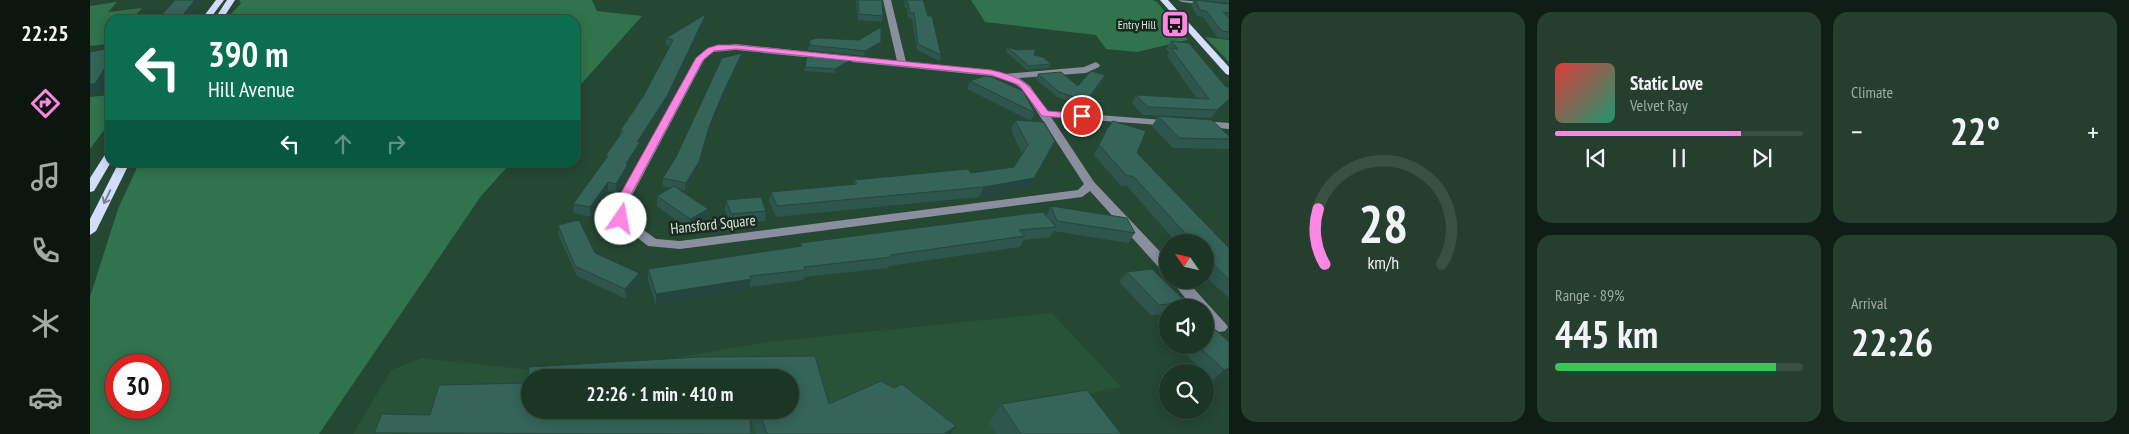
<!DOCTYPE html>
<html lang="en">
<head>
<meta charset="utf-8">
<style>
	:root { --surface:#1c3626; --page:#253e2e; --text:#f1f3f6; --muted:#a0aba7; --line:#3a5043; --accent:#fc86e4 }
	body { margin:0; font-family:"PT Sans Narrow",sans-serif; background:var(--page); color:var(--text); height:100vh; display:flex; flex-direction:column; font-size:19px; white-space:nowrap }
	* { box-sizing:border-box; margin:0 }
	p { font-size:16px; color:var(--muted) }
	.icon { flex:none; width:28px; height:28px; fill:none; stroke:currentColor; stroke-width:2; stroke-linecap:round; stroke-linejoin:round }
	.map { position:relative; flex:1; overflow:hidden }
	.panel { display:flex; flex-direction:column; gap:12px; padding:12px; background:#0f1e15; width:900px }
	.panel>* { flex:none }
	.top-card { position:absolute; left:15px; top:15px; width:475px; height:152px; border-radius:15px; box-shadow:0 2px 12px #0003,0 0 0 1px var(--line); background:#0b6e4f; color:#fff; overflow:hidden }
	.needle { width:32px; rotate:304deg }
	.controls { position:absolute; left:1069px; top:234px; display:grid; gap:10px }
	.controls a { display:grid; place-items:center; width:55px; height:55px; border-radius:50%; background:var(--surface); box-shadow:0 2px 12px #0003,0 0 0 1px var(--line); font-size:25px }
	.speed { position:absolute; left:15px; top:354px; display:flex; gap:10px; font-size:25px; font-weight:700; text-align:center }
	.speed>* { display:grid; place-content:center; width:65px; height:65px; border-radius:50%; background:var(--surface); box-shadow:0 2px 12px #0003,0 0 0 1px var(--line); line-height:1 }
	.speed .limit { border:8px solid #d22; background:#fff; color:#111 }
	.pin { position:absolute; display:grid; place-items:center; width:42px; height:42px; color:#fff; margin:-21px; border:2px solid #fff; border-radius:50%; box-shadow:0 1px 5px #0007 }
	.me { position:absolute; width:55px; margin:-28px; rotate:12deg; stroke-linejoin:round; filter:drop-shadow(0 0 4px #0008) }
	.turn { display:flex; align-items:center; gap:18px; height:105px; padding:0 20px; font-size:22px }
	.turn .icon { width:65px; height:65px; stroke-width:2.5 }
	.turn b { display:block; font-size:35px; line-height:42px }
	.lanes { display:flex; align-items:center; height:48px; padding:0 20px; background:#0003; justify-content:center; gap:25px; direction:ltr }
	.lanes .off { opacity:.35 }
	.big { font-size:38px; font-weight:600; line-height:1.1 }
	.panel .widget { flex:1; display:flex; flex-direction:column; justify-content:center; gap:8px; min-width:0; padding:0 18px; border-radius:15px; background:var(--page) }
	.panel .dial { align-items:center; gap:0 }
	.dial svg { height:130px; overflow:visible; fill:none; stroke:var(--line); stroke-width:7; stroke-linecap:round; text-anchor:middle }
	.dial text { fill:var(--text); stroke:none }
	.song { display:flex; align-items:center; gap:15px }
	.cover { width:60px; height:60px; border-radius:8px; background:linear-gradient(135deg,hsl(0 70% 55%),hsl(160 70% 35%)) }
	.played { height:5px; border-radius:2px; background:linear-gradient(90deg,var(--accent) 75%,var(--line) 75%) }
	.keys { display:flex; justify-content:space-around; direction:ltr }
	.heat { display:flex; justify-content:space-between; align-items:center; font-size:28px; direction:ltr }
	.charge { height:8px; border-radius:4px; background:linear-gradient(90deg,#34c759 89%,var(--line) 0) }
	.panel .tiles { flex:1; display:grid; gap:12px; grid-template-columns:repeat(3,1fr) }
	.widget:first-child { grid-row:span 2 }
	.trip { position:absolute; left:431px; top:369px; width:278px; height:50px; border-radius:25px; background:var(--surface); box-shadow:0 2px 12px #0003,0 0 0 1px var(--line); font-weight:600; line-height:50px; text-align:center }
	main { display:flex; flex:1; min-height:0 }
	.tabs { display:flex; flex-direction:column; width:90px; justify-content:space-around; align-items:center; background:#0b160f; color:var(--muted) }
	.tabs .icon { width:35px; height:35px }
	.tabs .on { color:var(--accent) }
	.tabs b { font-size:22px; color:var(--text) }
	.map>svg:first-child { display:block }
</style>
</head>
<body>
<main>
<nav class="tabs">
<b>22:25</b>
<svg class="icon on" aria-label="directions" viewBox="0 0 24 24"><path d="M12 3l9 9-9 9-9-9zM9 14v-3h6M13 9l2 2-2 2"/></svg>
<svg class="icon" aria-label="music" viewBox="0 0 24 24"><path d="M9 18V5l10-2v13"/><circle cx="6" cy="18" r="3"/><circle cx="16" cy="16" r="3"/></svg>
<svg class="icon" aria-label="phone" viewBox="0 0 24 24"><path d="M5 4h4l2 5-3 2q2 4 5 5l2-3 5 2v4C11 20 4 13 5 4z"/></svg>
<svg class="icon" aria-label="climate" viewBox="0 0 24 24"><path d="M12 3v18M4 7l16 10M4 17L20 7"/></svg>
<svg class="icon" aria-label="car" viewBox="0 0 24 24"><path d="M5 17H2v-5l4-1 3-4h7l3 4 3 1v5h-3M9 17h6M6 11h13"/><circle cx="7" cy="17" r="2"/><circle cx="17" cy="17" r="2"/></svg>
</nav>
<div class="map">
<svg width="1139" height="434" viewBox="0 0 1139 434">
	<rect width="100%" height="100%" fill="#254832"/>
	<path fill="#285339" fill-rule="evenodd" d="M962,313L1031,387L989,396L1019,434H263L301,370L332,358L484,375L678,342ZM440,378H700V410H440Z"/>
	<g fill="#30734c" fill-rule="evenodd">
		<path d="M149,0H502L507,11L552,16L485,91V20H136C140,13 146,10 151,3Z"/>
		<polygon points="881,0 1062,0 1067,2 1098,40 1047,52 1016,49 1006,35 895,22"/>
		<polygon points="27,2 18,12 52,8 41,20 20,20 20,41 17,44 0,46 0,6"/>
		<polygon points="1115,37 1139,40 1139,62"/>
		<polygon points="20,95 20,122 0,149 0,97"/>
		<path d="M49,163V162L421,163L391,196L229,434H0V297L28,209ZM26,365H69V408H26Z"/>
	</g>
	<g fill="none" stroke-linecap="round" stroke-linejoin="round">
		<g fill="#8b8e9f" fill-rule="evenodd">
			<path d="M793,0H801L816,62L901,70L915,74L994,67L1006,62L1010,65L1009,67L996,73L929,78L940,86L957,111L1086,121V125L1082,126L961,117L1004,182L1078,260V274L1073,272L1000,191L992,197L590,249L558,246L527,222L525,219L526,203L607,57L618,48L646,44L807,61ZM646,50L901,76L921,81L933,90L994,184L988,190L590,241L566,239L537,218L538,203L614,60L623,52Z"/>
			<polygon points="1088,0 1139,4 1139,8 1092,2"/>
			<polygon points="1112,121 1139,123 1139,129 1108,126 1108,122"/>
			<path d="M1081,280H1096L1135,323L1138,327L1135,331C1125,334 1121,328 1115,321V308H1103Z"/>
		</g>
		<g fill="#d5ddff" fill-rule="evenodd">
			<polygon points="126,0 134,0 119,20 111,20"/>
			<polygon points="137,0 145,0 132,20 124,20"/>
			<polygon points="1070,0 1078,0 1139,67 1139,75 1136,74"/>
			<polygon points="20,152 21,162 4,191 0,192 0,178 16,153"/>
			<polygon points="29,162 40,162 6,231 0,235 0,219"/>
		</g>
	</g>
	<g fill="#2e564c" fill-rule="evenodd">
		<polygon points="766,0 792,0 793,16 792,22 768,20"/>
		<polygon points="814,0 833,0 851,55 850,61 827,50 822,19 818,18 817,8 815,8"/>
		<polygon points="1104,0 1139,0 1139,3 1112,0 1139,4 1139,39 1128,38 1113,17 1107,16 1101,5"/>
		<polygon points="616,14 616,21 577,105 550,146 550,151 538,169 538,173 526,193 518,191 501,217 484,213 483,204 516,159 516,155 530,136 530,131 554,95 580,47 576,45 576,38"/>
		<polygon points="720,40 790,46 774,56 718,50"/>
		<polygon points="1081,41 1136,87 1139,87 1139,102 1121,118 1053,115 1042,103 1046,95 1107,99 1077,56 1079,52 1076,49"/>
		<polygon points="917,47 944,55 961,64 959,68 937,70 916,52"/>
		<polygon points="717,55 762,59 761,64 745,73 714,71"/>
		<polygon points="651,60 633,101 618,135 608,170 595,191 589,189 618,209 617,219 599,230 567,206 567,196 582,188 573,186 573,178"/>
		<polygon points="948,74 988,86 1015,75 1013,80 1001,97 1011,106 1008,111 967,97 946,79"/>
		<polygon points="880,81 945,113 941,121 965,141 960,151 939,189 889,197 686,217 679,202 681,192 763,185 764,180 881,173 924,167 932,154 921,129 925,120 941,121 877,89"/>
		<polygon points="1068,116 1139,135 1139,149 1083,148 1062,126"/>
		<polygon points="1017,129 1047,153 1139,248 1139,298 1120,281 1115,275 1115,242 1086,242 1037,186 1031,186 1004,155"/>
		<polygon points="636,200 676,211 675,221 640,224 635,210"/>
		<polygon points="961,206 1045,233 1038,243 964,231 960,237 934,240 930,247 799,266 798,268 714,277 713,280 660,287 659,289 566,305 558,280 558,269 710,246 710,243 956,216"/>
		<polygon points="468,225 505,253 549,273 550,284 536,299 487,276 469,236"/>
		<polygon points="1037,272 1096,302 1091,308 1078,308 1078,314 1061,315 1029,282"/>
		<polygon points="1086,345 1115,345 1139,377 1123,380"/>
		<path d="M725,356L739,404L791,381L804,388L812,384L866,426L861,434H666L660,416L661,434L284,433L292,414L340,415L349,385L437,383L439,367L611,357ZM440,378H700V410H440Z"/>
		<polygon points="911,404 1031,434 906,434 899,423"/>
	</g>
	<g fill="#25463e">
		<polygon points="105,0 111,0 96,20 85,20"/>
		<polygon points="616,14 616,21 577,105 550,146 550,151 538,169 538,173 526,193 526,184 547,142"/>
		<polygon points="791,42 790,46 774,56 775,51"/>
		<polygon points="652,53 651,60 633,101 618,135 608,170 595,191 596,183 633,93"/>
		<polygon points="20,59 20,75 10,92 0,93 0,84"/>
		<polygon points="762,59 761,64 745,73 745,69"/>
		<polygon points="1015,75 1013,80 997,101 1000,96"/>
		<polygon points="1139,99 1139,102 1121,118 1127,110"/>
		<polygon points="965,141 960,151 939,189 889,197 894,187"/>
		<polygon points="518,182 518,191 501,217 500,207"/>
		<polygon points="618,209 617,219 599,230 600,219"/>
		<polygon points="549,273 550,284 536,299 535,289"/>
		<polygon points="661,279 659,289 566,305 566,294"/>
		<polygon points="1139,368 1139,377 1123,380 1134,370"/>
		<polygon points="866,426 861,434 854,434"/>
	</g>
	<g fill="#356458" stroke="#25463e">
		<polygon points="85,0 105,0 92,16 89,17 85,20 67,20"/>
		<polygon points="768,0 792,0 793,16 769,14"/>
		<polygon points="816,0 833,0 838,16 842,16 851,55 828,44 824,13 820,13 818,3 816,2"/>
		<polygon points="1105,0 1139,4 1139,13 1133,12 1139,18 1139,32 1132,31 1116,11 1110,10"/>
		<polygon points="616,14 577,96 547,142 550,142 536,164 538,164 526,184 518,182 500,207 483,204 518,156 516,155 533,131 530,131 554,95 583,40 576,38"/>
		<polygon points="791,27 791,42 775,51 719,45 720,40 727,38 769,40"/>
		<polygon points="1081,41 1099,43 1136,87 1139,87 1139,99 1127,110 1058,107 1046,95 1119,99 1081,48 1088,49"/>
		<polygon points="917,47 927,50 946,49 944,55 953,57 961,64 939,66"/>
		<polygon points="20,48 20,59 5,84 0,84 0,52"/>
		<polygon points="652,53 633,93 619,127 609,162 596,183 573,178 586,157 632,58"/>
		<polygon points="717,55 762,59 745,69 715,67"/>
		<polygon points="1001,71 1015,75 1000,96 1011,106 969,92 948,74 971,72 988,86"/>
		<polygon points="894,76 902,77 933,91 945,113 880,81"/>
		<polygon points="1068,116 1122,120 1139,136 1139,139 1089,138"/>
		<polygon points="925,120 954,122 965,141 944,178 894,187 687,206 681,192 767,184 764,180 878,169 881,173 924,167 938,145"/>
		<polygon points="1023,121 1056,131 1047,153 1139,248 1139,280 1129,270 1115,255 1115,242 1103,242 1043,176 1037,176 1009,145 1017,129"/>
		<polygon points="584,186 618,209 600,219 567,196"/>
		<polygon points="671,197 676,211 641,214 636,200"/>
		<polygon points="961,206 1037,218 1045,233 967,221"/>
		<polygon points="953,212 966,227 929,230 935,236 801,255 802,257 714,267 715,270 660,276 661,279 566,294 558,269 712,246 710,243 935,214"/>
		<polygon points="489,220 505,253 549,273 535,289 485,266 468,225"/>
		<polygon points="1062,269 1096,302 1069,305 1037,272"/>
		<polygon points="1118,323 1139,342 1139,368 1134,370 1107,345 1115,345 1115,324"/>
		<polygon points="725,356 739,404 791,381 804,388 812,384 866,426 854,434 677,434 668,410 700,410 700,378 440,378 440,410 660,410 661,434 284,433 292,414 340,415 349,385 437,383 439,367 611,357"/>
		<polygon points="997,390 1031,434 931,434 911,404"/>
	</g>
	<defs><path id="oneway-shaft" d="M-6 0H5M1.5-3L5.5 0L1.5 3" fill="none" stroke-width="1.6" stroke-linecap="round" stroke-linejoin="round" transform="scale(1.25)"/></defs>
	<use stroke="#788490" href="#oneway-shaft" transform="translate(17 197) rotate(116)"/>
	<path fill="#fc86e4" stroke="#a45794" d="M628,45H646L901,70C936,78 937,84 958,111L992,114L996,116L992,119L952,116L929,85L901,75L646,49L624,51L613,60L537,202L536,219L531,223L527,222L526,202L606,58L618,48Z"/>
	<defs>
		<g id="bus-square" transform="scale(1.4375)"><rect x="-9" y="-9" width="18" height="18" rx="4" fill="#fc86e4" stroke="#1b2a20"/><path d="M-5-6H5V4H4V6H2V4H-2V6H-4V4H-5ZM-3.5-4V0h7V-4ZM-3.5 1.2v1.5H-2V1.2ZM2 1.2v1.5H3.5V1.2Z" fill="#111"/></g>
	</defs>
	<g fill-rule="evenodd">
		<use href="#bus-square" x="1085" y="24"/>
	</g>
	<g text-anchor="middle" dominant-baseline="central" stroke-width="5" stroke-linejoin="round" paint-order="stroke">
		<g font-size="12" fill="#d4e8da" stroke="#1b2a20" text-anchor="end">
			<text x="1066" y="24">Entry Hill</text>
		</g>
		<g font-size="15" fill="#d4e8da" stroke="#1b2a20">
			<text transform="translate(623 224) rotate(-6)">Hansford Square</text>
		</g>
	</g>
</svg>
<div class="controls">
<a><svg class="needle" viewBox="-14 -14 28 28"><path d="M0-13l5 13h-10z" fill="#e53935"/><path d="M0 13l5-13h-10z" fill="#a0aba7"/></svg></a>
<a><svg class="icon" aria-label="sound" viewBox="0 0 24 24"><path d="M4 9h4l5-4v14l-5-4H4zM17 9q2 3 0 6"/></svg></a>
<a><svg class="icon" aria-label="search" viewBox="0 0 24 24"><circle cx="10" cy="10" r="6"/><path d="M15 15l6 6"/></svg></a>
</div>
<div class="speed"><div class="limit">30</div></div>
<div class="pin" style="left:992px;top:116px;background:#d93025"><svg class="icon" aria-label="arrive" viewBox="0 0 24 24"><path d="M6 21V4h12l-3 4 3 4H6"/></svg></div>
<svg class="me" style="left:531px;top:219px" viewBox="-20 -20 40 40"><circle r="19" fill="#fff"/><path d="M0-13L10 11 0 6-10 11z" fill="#fc86e4"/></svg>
<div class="trip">22:26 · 1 min · 410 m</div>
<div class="top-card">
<div class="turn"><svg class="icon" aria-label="left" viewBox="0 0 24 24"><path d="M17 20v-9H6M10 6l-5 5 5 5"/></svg><div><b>390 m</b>Hill Avenue</div></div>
<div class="lanes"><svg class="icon" aria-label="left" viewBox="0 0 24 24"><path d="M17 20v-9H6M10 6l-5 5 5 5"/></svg><svg class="icon off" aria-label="ahead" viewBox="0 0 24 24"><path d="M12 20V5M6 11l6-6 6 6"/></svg><svg class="icon off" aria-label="right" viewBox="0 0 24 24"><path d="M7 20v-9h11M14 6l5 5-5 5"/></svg></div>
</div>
</div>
<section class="panel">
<div class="tiles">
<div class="widget dial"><svg viewBox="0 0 100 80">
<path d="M14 69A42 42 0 1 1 86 69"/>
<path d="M14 69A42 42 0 0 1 10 35" stroke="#fc86e4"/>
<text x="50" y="56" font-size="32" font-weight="700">28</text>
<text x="50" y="72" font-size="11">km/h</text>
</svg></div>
<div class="widget">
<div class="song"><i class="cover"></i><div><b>Static Love</b><p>Velvet Ray</p></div></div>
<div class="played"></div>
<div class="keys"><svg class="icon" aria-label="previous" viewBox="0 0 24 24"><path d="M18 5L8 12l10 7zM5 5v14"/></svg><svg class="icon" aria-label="pause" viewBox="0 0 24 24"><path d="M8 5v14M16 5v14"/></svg><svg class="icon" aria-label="next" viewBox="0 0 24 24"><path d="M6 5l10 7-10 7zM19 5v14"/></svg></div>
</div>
<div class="widget"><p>Climate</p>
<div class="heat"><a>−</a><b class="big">22°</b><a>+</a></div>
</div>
<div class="widget"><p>Range · 89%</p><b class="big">445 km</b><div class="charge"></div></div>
<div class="widget"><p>Arrival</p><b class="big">22:26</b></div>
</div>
</section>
</main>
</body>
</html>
